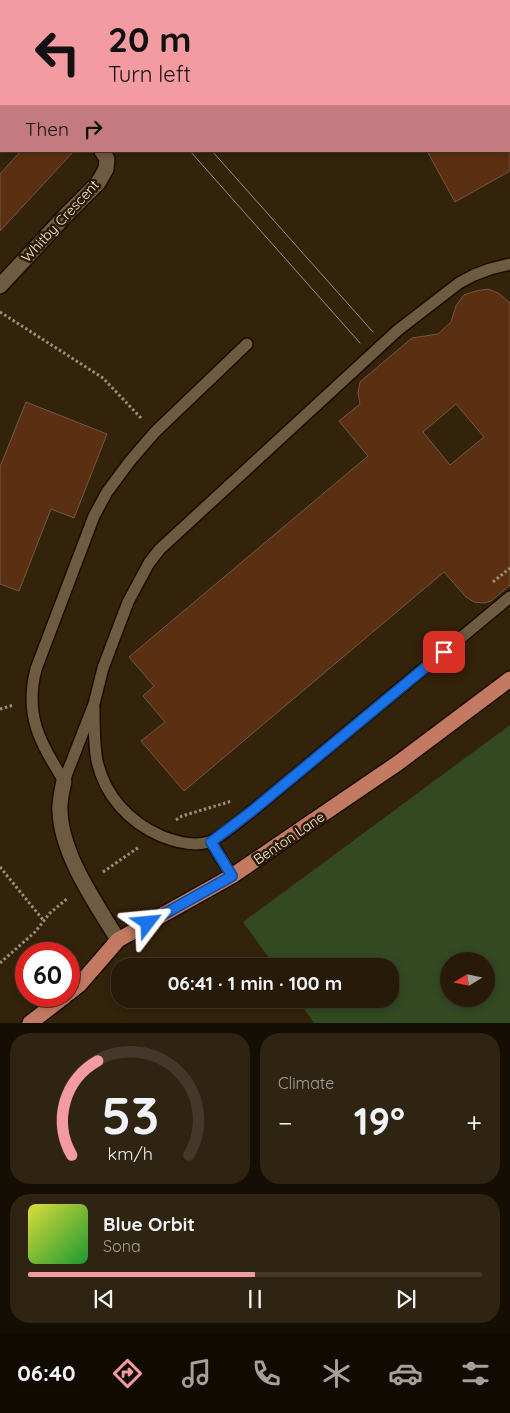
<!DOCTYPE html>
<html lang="en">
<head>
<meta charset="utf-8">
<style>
	:root { --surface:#271a08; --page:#2f2312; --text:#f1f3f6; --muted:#a4a19c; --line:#433829; --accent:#f49aa1 }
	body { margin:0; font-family:Quicksand,sans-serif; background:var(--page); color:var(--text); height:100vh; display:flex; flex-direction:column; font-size:19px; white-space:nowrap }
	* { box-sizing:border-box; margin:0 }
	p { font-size:16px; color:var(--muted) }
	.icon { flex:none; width:28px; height:28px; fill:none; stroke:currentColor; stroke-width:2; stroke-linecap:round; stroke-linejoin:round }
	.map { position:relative; height:1023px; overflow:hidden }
	.sheet { display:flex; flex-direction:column; gap:10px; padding:10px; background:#150e04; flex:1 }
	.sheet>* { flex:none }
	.banner { position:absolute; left:0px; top:0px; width:510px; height:152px; box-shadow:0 2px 8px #0003,0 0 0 1px var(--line); background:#f49aa1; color:#111; overflow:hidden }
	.needle { width:32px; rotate:260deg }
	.buttons { position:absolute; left:440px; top:952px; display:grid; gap:10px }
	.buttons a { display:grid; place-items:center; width:55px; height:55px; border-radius:50%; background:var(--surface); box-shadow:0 2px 8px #0003,0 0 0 1px var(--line); font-size:25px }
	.speed { position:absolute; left:15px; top:942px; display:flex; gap:10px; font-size:25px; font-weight:700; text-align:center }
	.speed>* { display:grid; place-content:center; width:65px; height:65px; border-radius:50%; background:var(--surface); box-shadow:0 2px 8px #0003,0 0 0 1px var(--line); line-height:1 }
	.speed .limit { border:8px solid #d22; background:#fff; color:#111 }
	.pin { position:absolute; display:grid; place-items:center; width:42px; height:42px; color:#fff; margin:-21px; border-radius:10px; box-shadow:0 2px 8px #0006 }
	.me { position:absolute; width:55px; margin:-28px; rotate:61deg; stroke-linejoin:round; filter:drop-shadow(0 0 4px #0008) }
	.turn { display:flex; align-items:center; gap:18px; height:105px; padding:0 25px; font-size:22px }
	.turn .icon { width:65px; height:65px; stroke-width:2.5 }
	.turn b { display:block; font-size:35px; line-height:42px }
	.then { display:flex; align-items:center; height:48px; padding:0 25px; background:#0003; gap:10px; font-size:19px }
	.big { font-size:38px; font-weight:700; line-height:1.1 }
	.sheet .tile { flex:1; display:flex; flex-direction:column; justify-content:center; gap:8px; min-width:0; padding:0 18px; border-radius:20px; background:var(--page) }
	.sheet .dial { align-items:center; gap:0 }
	.dial svg { height:130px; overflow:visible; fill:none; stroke:var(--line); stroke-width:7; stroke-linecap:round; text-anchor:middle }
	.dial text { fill:var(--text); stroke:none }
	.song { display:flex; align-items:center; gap:15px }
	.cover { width:60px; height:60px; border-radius:8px; background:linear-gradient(135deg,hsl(60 70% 55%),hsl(130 70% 35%)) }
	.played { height:5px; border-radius:2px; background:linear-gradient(90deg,var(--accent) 50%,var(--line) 50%) }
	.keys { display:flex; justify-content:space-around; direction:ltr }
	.heat { display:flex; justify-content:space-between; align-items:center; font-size:28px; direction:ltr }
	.sheet .tiles { flex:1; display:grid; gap:10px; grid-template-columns:1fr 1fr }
	.tile:last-child { grid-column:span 2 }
	.trip { position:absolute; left:111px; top:958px; width:288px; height:50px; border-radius:20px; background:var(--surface); box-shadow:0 2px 8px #0003,0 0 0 1px var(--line); font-weight:700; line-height:50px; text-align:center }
	.dock { display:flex; height:80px; justify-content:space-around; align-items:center; background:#100a03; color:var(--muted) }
	.dock .icon { width:35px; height:35px }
	.dock .selected { color:var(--accent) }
	.dock b { font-size:22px; color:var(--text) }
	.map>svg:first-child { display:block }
</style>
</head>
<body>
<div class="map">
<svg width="510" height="1023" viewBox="0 0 510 1023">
	<rect width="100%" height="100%" fill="#34230b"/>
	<path fill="#324922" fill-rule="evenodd" d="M510,725V1023H314L297,999H390V966H275L243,922ZM449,961H486V999H449Z"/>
	<g fill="#5b2f11" stroke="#735747" fill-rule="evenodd">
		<polygon points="21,151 74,151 0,231 0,174"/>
		<polygon points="427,151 510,151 510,171 455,202"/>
		<path d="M488,289L498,293L510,303V585L491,601L484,603L474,602L466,597L444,572L184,791L141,741L165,722L143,696L154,686L129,657L368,456L339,421L360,404L358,393L360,382L412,338L438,334L451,322L456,306L464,295L476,291ZM456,404L484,437L450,465L423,432Z"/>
		<polygon points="26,402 107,434 74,518 51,509 19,591 0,584 0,467"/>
	</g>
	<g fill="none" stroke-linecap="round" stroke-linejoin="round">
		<g stroke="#1b0b00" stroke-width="14">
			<g id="lane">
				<polyline points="416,0 422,1 426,0"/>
				<polyline points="509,54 510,54"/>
				<path d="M94,708C94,725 94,744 97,761C105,796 129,822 161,836C176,842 193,847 209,842C217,840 244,817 252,811L510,597"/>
				<polyline points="64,781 94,704 103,668 128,602 149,563 160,549 398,330 459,283 474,275 490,269 510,264"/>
				<path d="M64,781C40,742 24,716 36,669L94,516L107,492L130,461L155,432L247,344"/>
				<polyline points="211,842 232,876"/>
			</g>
		</g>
		<g stroke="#1b0b00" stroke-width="18">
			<g id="street">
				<polyline points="0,50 1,51"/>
				<polyline points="0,286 66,215 98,183 106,169 107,159 102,151"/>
				<path d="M64,781C62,791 59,802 60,812C62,856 96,903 118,940"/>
			</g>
		</g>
		<g stroke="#1b0b00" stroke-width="18">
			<g id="primary">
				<polyline points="69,993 79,985 118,940 232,876 398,763 510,679"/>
				<polyline points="30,1023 65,996"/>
			</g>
		</g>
		<g stroke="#9c8e7b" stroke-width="3" stroke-dasharray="2.5 2.5" stroke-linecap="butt">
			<polyline points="0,312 103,378 141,418"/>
			<polyline points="493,582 510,568"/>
			<polyline points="0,709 14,705"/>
			<polyline points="176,820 182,816 232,801"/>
			<polyline points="0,867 44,921"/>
			<polyline points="103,872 139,847"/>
			<polyline points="0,963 35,932 50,913 68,898"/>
		</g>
		<use href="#lane" stroke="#6f5a42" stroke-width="11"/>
		<use href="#street" stroke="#6f5a42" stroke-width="15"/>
		<use href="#primary" stroke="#c27b62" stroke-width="15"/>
		<g stroke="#9b8c7a" stroke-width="1">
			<polyline points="40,0 41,1"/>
			<polyline points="64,0 65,1"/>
			<polyline points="190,151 360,343"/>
			<polyline points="212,151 373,332"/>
		</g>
	</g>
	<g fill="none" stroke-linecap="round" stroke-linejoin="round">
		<g stroke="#114b97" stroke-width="12">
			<polyline id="route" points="148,923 232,876 211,842 252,811 444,652"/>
		</g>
		<use href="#route" stroke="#1a73e8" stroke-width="9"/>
	</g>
	<g text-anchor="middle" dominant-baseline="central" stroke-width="5" stroke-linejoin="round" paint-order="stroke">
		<g font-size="14" fill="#f5e9db" stroke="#2a1903">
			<text transform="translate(60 221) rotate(-47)">Whitby Crescent</text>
			<text transform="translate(289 838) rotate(-34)">Benton Lane</text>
		</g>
	</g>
</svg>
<div class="buttons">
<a><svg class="needle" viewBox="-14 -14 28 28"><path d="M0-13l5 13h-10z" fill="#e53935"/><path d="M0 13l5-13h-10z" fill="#a4a19c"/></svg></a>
</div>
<div class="speed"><div class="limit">60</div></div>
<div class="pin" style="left:444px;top:652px;background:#d93025"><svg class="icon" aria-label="arrive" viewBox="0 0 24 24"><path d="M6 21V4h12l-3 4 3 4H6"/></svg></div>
<svg class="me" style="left:148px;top:923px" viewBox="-20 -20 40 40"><path d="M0-17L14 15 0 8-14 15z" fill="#1a73e8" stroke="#fff" stroke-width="4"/></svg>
<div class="trip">06:41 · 1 min · 100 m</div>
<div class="banner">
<div class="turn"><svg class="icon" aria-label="left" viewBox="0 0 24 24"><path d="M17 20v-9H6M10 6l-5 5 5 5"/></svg><div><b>20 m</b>Turn left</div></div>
<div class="then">Then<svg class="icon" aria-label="right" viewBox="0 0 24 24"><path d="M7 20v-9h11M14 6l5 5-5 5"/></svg></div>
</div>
</div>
<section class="sheet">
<div class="tiles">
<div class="tile dial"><svg viewBox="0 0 100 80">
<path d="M14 69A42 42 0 1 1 86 69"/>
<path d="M14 69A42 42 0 0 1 30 11" stroke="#f49aa1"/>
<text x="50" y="56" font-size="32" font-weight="700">53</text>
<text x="50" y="72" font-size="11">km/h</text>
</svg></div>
<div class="tile"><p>Climate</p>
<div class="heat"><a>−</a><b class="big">19°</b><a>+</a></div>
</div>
<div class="tile">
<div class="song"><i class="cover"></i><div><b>Blue Orbit</b><p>Sona</p></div></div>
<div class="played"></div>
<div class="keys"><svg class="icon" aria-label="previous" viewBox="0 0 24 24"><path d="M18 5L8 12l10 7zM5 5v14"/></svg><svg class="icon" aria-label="pause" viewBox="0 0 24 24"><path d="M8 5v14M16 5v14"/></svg><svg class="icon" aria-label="next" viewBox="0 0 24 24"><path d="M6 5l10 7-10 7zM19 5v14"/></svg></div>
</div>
</div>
</section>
<nav class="dock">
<b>06:40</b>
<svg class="icon selected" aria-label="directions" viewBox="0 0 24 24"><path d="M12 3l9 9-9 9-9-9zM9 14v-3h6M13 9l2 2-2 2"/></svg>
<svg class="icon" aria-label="music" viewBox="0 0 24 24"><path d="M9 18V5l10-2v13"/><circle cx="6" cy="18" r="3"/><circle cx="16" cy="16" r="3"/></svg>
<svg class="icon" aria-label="phone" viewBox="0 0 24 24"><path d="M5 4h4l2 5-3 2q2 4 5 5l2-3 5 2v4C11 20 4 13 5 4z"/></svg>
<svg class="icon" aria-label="climate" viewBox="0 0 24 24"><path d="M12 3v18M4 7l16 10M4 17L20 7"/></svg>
<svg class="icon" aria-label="car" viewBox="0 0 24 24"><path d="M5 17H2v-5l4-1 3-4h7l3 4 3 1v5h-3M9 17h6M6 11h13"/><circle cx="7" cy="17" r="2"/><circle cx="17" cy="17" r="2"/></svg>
<svg class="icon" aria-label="filters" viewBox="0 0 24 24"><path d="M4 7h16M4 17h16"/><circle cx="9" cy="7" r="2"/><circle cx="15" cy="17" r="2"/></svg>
</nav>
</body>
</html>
